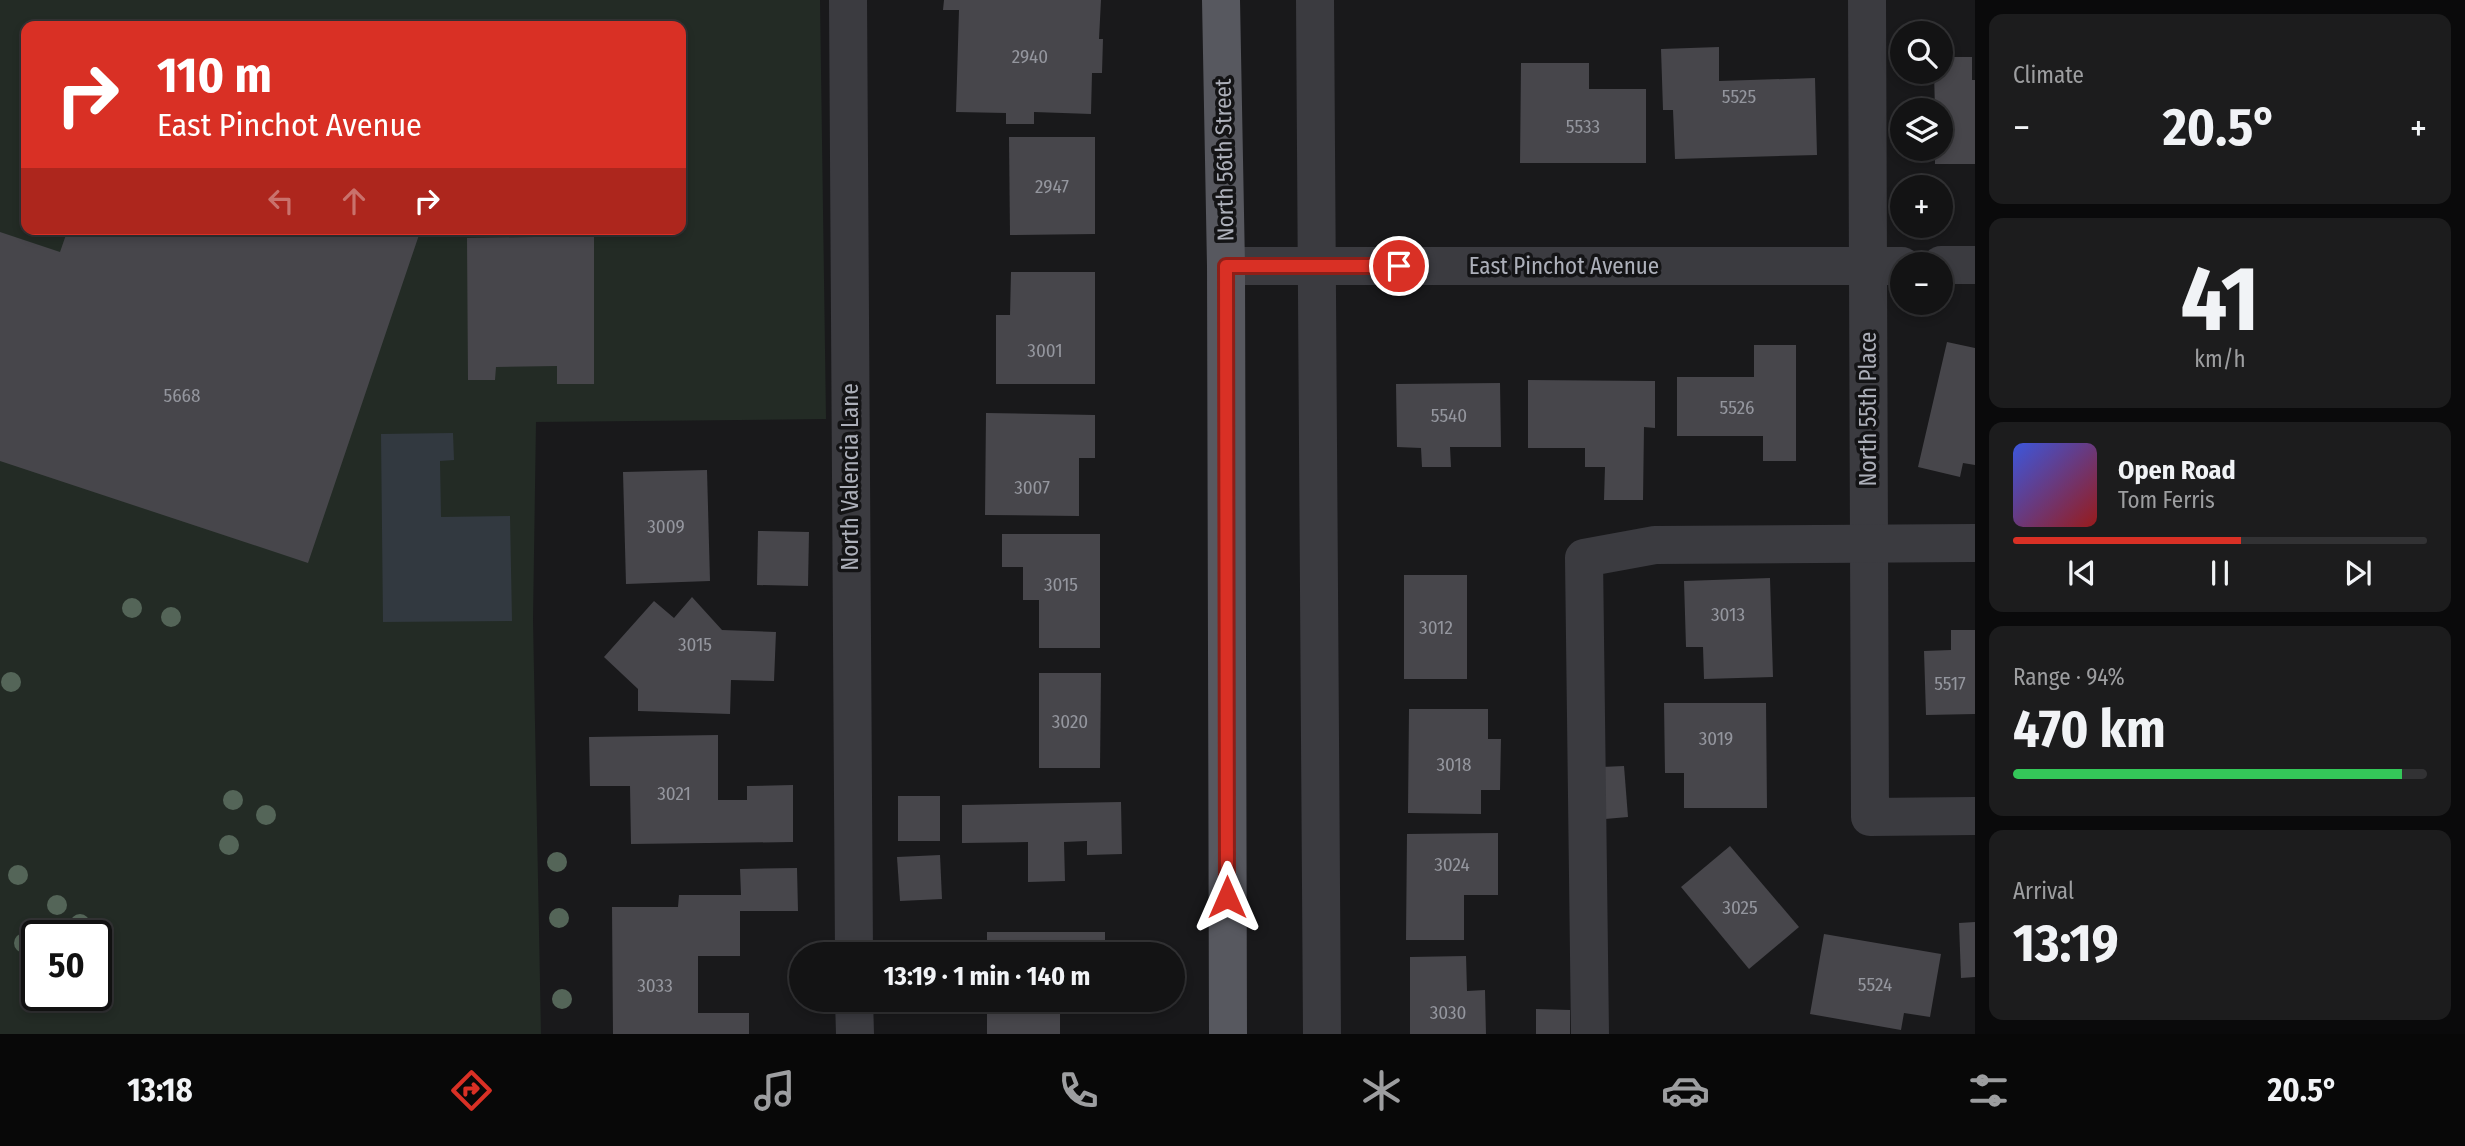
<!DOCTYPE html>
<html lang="en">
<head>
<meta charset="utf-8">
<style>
	:root { --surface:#131314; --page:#1c1c1d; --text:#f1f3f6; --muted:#9d9ea0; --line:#323234; --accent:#d93025 }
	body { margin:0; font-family:"Fira Sans Condensed",sans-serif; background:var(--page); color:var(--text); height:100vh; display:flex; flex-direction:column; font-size:26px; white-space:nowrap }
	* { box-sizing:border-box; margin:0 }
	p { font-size:23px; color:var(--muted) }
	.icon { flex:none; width:38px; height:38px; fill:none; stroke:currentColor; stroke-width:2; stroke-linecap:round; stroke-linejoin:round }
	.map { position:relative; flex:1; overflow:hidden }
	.side { display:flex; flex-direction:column; gap:14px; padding:14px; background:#0a0a0b; width:490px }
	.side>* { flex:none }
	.guide { position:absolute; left:21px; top:21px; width:665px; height:214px; border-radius:14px; box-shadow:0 4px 10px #0003,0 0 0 2px var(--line); background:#d93025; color:#fff; overflow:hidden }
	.fabs { position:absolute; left:1890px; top:21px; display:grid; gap:14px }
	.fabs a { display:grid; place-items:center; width:63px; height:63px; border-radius:50%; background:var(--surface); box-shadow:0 4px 10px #0003,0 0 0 2px var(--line); font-size:35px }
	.speed { position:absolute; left:21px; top:920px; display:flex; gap:14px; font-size:35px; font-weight:700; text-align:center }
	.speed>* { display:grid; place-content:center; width:91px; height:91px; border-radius:50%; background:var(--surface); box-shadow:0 4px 10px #0003,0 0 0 2px var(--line); line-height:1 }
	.speed .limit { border:4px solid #111; border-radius:10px; background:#fff; color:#111 }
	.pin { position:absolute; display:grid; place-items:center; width:60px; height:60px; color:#fff; margin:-30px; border:4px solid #fff; border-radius:50%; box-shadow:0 2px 7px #0007 }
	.me { position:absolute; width:77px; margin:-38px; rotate:0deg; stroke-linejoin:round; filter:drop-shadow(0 0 5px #0008) }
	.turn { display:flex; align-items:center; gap:24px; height:147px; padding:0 21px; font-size:32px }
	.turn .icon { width:91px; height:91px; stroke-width:2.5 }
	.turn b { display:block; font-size:49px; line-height:60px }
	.lanes { display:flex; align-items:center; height:66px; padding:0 21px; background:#0003; justify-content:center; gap:35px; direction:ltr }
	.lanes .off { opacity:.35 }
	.big { font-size:52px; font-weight:700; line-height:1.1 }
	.side .card { flex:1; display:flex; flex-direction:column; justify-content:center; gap:10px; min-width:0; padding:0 24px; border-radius:14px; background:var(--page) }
	.side .dial { align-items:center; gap:0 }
	.dial b { font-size:91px; line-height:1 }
	.song { display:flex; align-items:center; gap:21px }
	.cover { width:84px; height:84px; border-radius:10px; background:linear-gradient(135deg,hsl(230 70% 55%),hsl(0 70% 35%)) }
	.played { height:7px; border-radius:4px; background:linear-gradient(90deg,var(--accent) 55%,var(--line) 55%) }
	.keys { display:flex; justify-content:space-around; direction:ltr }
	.heat { display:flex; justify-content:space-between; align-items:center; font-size:38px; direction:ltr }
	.charge { height:10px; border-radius:5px; background:linear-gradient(90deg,#34c759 94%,var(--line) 0) }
	.trip { position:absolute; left:789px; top:942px; width:396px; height:70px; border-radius:35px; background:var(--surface); box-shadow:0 4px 10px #0003,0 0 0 2px var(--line); font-weight:700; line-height:70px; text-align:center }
	.tab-bar { display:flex; height:112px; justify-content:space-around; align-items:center; background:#080808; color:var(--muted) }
	.tab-bar .icon { width:49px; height:49px }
	.tab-bar .selected { color:var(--accent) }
	.tab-bar b { font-size:32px; color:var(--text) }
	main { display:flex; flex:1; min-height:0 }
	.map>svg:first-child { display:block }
</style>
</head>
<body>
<main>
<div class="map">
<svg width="1975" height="1034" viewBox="0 0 1975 1034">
	<rect width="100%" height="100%" fill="#19191b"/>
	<path fill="#232b25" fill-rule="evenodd" d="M0,0H820L826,419L536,422L533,620L541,1034H0ZM26,26H681V229H26ZM37,936H96V996H37Z"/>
	<polygon fill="#323940" points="453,433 454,460 440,461 441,517 510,516 512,621 383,622 381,434"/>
	<g fill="#47464b">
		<polygon points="944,0 1101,0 1099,39 1103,39 1102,73 1092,73 1091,114 1034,112 1034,124 1006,124 1006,113 956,112 959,10 943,10"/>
		<polygon points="1719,47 1719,81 1815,78 1817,155 1675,159 1673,110 1663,110 1661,49"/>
		<polygon points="1941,57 1972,57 1972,80 1975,80 1975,164 1935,164 1935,149 1941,149 1941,110 1935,110 1934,72 1941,72"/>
		<polygon points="1521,63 1589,63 1589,89 1646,89 1646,163 1520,163"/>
		<polygon points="1009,137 1095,137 1095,234 1010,235"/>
		<polygon points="68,229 421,229 308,563 0,461 0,232 60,252"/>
		<polygon points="535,229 594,229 594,384 557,384 557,366 496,367 495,380 468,380 467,238 535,237"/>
		<polygon points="1011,272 1095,272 1095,384 996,384 996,315 1010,315"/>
		<polygon points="1947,342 1975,348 1975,465 1963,463 1960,477 1918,467"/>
		<polygon points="1754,345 1796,345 1796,461 1763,461 1763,436 1677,436 1677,377 1754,377"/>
		<polygon points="1528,380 1655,381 1655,428 1644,427 1643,500 1604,500 1605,467 1585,467 1585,448 1528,448"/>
		<polygon points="1500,383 1501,447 1450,447 1451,467 1422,467 1421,448 1397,447 1396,384"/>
		<polygon points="986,413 1095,415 1095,458 1079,458 1079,516 985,515"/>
		<polygon points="707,470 710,581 626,584 623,472"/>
		<polygon points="758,531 809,532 808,586 757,585"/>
		<polygon points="1002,534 1100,534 1100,648 1039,648 1039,600 1023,600 1023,567 1002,567"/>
		<rect x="1404" y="575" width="63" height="104"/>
		<polygon points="1770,578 1773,677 1704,679 1703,647 1686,647 1684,581"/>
		<polygon points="692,597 722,630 776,632 774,681 731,680 730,714 638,711 638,689 604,657 654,601 674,618"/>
		<polygon points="1951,630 1975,630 1975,714 1926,715 1924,651 1951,650"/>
		<polygon points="1039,673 1101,673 1100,768 1039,768"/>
		<polygon points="1664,703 1766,703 1767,808 1684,808 1684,773 1665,773"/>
		<polygon points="1409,709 1488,709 1488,739 1501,739 1500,790 1481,790 1481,814 1408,813"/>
		<polygon points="718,735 718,800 747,800 747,786 793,785 793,842 631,844 630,786 590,786 589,737"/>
		<polygon points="1624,766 1628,817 1605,819 1601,767"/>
		<rect x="898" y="796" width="42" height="45"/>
		<polygon points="1121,802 1122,854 1087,855 1087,841 1064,842 1065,881 1028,882 1028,842 962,843 962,805"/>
		<polygon points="1498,833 1498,895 1464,895 1464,940 1406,940 1407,834"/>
		<polygon points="1730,846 1799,927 1749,969 1681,887"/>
		<polygon points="940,855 942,899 900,901 897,857"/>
		<polygon points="797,868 798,911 740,911 740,956 698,956 698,1013 749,1013 749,1034 613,1034 612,907 678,907 679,895 741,895 740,869"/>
		<polygon points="1975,922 1975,977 1961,978 1959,923"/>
		<rect x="987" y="932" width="118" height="22"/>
		<polygon points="1824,934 1941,954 1930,1017 1904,1013 1901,1030 1810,1014"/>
		<polygon points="1466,956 1467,991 1485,990 1486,1034 1410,1034 1410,957"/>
		<rect x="987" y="999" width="73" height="35"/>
		<polygon points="1536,1009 1570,1010 1570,1034 1536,1034"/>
	</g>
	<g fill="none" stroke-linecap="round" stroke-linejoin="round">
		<g stroke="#3b3b40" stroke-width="38">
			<polyline points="848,0 854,954"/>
			<polyline points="1315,0 1322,1034"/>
			<polyline points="1867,0 1870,817 1975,816"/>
			<polyline points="1941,265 1975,265"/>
			<polyline points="1226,266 1902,266"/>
			<polyline points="854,999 855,1034"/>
			<polyline points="1590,1034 1584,558 1655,545 1975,543"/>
		</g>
		<polyline stroke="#57585f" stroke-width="38" points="1221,0 1226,266 1228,1034"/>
	</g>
	<g fill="#546558">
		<circle cx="132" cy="608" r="10"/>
		<circle cx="171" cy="617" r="10"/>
		<circle cx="11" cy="682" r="10"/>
		<circle cx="233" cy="800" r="10"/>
		<circle cx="266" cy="815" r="10"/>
		<circle cx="229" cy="845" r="10"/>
		<circle cx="557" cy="862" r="10"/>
		<circle cx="18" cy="875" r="10"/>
		<circle cx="57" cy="905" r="10"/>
		<circle cx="559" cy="918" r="10"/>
		<circle cx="80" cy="924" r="10"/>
		<circle cx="24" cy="943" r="10"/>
		<circle cx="562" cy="999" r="10"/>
	</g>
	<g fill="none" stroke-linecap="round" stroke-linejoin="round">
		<g stroke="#8d1f18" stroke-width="18">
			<polyline id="route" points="1227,897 1226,266 1399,266"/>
		</g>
		<use href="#route" stroke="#d93025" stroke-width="12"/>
	</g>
	<g text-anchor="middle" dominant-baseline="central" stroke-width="7" stroke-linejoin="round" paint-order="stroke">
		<g font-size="19" fill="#94969e">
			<text x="1030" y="56">2940</text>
			<text x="1739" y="96">5525</text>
			<text x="1583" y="126">5533</text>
			<text x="1052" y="186">2947</text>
			<text x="1045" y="350">3001</text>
			<text x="182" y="395">5668</text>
			<text x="1737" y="407">5526</text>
			<text x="1449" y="415">5540</text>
			<text x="1032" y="487">3007</text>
			<text x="666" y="526">3009</text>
			<text x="1061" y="584">3015</text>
			<text x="1728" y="614">3013</text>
			<text x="1436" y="627">3012</text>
			<text x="695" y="644">3015</text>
			<text x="1950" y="683">5517</text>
			<text x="1070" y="721">3020</text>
			<text x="1716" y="738">3019</text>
			<text x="1454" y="764">3018</text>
			<text x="674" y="793">3021</text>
			<text x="1452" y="864">3024</text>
			<text x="1740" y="907">3025</text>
			<text x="1875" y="984">5524</text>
			<text x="655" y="985">3033</text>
			<text x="1448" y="1012">3030</text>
		</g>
		<g font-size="23" fill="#adb0ba" stroke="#141416">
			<text transform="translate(1224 160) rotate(-91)">North 56th Street</text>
			<text x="1564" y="266">East Pinchot Avenue</text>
			<text transform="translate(1868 409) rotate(-90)">North 55th Place</text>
			<text transform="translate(850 477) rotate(-90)">North Valencia Lane</text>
		</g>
	</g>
</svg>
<div class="fabs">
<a><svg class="icon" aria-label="search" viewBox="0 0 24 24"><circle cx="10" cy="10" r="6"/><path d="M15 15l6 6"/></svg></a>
<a><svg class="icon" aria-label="layers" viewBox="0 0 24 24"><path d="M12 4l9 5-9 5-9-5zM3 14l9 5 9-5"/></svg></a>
<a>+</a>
<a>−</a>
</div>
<div class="speed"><div class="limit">50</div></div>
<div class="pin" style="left:1399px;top:266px;background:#d93025"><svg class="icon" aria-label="arrive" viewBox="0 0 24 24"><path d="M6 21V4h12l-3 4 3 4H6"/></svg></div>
<svg class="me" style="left:1227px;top:897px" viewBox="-20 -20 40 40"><path d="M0-17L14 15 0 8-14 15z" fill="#d93025" stroke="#fff" stroke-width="4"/></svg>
<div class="trip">13:19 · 1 min · 140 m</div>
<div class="guide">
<div class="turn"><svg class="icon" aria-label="right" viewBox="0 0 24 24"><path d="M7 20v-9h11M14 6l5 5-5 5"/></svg><div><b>110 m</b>East Pinchot Avenue</div></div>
<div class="lanes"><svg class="icon off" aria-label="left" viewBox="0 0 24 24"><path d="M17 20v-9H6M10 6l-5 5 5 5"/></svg><svg class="icon off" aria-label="ahead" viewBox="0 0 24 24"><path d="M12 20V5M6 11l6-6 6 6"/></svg><svg class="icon" aria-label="right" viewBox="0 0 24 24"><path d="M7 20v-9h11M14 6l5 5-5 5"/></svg></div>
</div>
</div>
<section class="side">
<div class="card"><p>Climate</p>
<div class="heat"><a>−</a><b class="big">20.5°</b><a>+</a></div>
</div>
<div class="card dial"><b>41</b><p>km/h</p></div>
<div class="card">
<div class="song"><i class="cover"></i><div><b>Open Road</b><p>Tom Ferris</p></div></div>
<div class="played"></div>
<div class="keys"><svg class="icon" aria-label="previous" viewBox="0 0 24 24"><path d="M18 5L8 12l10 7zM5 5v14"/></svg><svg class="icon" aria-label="pause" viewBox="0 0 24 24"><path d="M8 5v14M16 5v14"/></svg><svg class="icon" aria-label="next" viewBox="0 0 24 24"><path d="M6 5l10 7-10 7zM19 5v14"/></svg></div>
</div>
<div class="card"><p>Range · 94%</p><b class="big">470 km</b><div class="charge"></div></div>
<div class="card"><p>Arrival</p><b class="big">13:19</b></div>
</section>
</main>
<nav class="tab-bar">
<b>13:18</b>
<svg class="icon selected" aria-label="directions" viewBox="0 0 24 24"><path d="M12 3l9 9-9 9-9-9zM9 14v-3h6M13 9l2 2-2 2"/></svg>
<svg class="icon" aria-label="music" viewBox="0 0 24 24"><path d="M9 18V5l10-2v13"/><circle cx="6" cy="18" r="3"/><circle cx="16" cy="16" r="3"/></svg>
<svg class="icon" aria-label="phone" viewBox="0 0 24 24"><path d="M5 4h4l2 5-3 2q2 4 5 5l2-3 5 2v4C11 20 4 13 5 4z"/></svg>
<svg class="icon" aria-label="climate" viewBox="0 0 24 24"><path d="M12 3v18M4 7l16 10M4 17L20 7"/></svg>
<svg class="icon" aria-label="car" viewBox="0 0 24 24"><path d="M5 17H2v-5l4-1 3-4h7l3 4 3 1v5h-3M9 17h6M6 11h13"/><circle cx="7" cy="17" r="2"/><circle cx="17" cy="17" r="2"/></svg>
<svg class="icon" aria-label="filters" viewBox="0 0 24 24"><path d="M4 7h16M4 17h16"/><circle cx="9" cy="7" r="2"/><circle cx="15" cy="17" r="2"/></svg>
<b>20.5°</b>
</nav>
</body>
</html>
